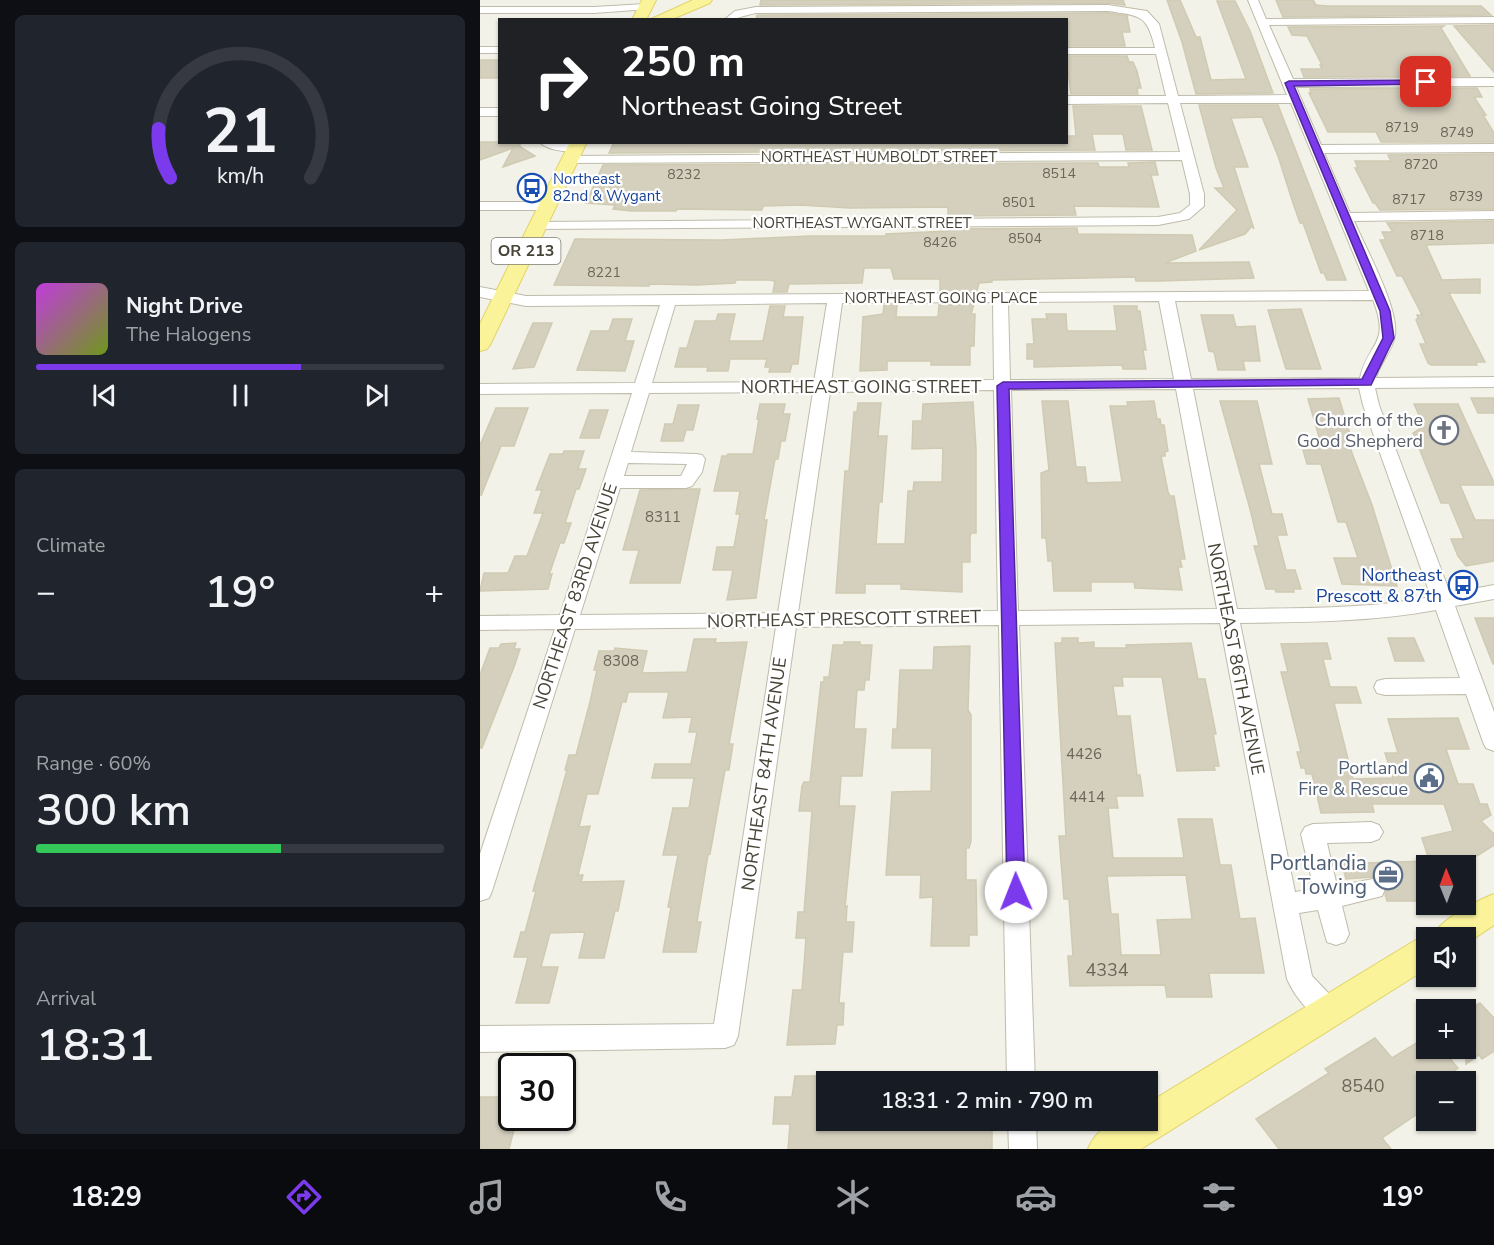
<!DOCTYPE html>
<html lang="en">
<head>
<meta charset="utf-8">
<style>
	:root { --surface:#171b24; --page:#20242c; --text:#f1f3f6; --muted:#9ea1a6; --line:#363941; --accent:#7c3aed }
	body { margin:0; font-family:"Nunito Sans",sans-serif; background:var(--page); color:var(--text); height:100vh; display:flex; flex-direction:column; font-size:22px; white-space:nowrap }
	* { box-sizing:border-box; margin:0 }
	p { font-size:20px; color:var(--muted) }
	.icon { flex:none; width:33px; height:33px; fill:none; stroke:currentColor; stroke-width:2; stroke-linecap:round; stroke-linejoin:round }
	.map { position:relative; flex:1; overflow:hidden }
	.side { display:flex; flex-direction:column; gap:15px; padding:15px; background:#0d0f14; width:480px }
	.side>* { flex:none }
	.banner { position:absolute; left:18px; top:18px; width:570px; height:126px; border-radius:0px; box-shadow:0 2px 4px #0004; background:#202124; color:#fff; overflow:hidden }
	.needle { width:39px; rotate:359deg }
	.tools { position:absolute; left:936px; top:855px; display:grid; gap:12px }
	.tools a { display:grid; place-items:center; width:60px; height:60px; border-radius:0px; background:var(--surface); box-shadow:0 2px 4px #0004; font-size:30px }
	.speed { position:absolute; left:18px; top:1053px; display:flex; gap:12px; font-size:30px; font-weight:700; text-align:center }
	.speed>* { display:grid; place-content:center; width:78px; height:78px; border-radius:50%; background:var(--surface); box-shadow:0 2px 4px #0004; line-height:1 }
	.speed .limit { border:3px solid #111; border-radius:9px; background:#fff; color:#111 }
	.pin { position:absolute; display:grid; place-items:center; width:51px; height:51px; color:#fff; margin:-26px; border-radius:12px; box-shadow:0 3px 9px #0006 }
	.me { position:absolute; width:66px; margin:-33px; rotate:359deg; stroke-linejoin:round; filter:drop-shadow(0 0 4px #0008) }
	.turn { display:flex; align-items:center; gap:21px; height:126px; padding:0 24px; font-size:27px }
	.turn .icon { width:78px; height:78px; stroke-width:2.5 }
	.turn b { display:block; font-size:42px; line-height:51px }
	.big { font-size:45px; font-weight:600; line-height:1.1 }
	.side .tile { flex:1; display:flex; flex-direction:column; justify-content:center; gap:9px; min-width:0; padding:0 21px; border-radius:9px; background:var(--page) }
	.side .dial { align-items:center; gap:0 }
	.dial svg { height:156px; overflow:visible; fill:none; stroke:var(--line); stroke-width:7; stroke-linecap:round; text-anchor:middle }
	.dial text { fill:var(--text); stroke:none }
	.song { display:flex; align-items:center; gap:18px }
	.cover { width:72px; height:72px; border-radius:9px; background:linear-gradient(135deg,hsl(290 70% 55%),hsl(80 70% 35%)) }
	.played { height:6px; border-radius:3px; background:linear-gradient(90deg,var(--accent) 65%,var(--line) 65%) }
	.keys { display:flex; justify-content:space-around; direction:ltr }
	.heat { display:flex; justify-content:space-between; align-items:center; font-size:33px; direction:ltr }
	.charge { height:9px; border-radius:4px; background:linear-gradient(90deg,#34c759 60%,var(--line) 0) }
	.trip { position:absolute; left:336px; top:1071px; width:342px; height:60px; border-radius:0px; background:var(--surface); box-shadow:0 2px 4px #0004; font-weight:600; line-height:60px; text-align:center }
	.menu { display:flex; height:96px; justify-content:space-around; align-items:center; background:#090b0e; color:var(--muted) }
	.menu .icon { width:42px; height:42px }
	.menu .on { color:var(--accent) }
	.menu b { font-size:27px; color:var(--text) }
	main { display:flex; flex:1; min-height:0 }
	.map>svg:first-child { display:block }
</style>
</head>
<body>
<main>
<section class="side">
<div class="tile dial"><svg viewBox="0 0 100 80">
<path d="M14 69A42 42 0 1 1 86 69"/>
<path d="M14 69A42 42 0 0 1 8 44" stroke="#7c3aed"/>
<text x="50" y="56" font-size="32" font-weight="700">21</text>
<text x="50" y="72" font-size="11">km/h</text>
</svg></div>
<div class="tile">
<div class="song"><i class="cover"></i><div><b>Night Drive</b><p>The Halogens</p></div></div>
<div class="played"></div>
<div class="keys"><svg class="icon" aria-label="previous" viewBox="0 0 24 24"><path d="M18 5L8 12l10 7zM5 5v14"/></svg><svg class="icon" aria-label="pause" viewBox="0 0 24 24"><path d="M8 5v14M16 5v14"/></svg><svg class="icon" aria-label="next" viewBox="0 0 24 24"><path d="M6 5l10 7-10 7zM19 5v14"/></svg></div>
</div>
<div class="tile"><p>Climate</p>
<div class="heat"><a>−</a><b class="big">19°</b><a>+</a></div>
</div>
<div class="tile"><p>Range · 60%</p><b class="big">300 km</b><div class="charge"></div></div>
<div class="tile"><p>Arrival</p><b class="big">18:31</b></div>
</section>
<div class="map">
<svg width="1014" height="1149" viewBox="0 0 1014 1149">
	<rect width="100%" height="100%" fill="#f3f2e8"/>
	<g fill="#d5d0be" stroke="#cfcab1" stroke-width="1.5" fill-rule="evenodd">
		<polygon points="281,0 643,0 645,5 628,3 280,5"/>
		<polygon points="687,0 700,0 716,37 720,37 731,80 766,79 737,1 755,1 770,31 793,93 716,94 702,42"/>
		<polygon points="796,0 833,0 836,5 847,6 1001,6 1011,15 803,17"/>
		<polygon points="628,13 647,16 650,32 642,32 645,46 586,46 586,20 276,20 277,15"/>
		<polygon points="1014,25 1014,72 974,26"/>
		<polygon points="964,26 961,28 990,76 824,77 821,69 842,69 840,65 842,65 827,36 812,35 808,27"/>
		<polygon points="586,56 647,56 649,62 653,62 657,71 661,88 657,88 658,94 591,94"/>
		<rect x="0" y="60" width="20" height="18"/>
		<polygon points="997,88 1002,97 994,97 1006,115 1003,115 1014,133 1014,142 901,142 896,132 848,132 829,93 831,93 830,89"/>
		<polygon points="719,105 798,105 866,280 847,280 844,273 841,273 823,223 820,223 813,203 798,156 782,117 751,118 768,167 754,167 774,229 772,226 765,234 719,250 757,210 735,188 744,188 736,168"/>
		<polygon points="593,106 661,106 672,150 646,150 643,134 612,134 615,150 129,153 134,142 586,142 586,136 596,136"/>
		<polygon points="0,142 42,142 39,146 55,156 23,167 33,148 0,160"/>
		<polygon points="1014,154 1014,209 900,210 895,203 893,203 875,168 878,168 875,161 911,161 908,155"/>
		<polygon points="675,162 678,175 671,175 679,207 594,206 596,215 468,216 468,207 370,208 320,205 283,206 282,210 197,209 196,211 152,211 133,209 135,205 106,203 123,165 618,163 619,167 649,167 648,163"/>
		<polygon points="1014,221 1014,243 946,245 962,280 1000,279 1000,293 969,293 1005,362 996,362 997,365 951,365 948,363 940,344 946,344 936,320 938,318 937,315 942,315 922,276 917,276 900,240 906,240 902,232 913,232 907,223"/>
		<polygon points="597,228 598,234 712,235 716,251 685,263 769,262 774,278 680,281 656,281 655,277 512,280 512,282 499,283 497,291 460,291 460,279 414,279 411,268 384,268 382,283 309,284 307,292 293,292 295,281 289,280 256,280 255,283 217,285 170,284 169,286 74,285 95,239 241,240 330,236 406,236 406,234 469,231 468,229"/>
		<polygon points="494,304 491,314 495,314 494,346 490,346 490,365 451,365 451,361 407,361 407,370 380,371 383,317 403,314 404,305 417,305 416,317 458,317 459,305"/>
		<polygon points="290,306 305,306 303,317 323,317 318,364 312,364 310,372 289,372 290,367 285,367 287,359 250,359 248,371 227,371 228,367 195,367 200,348 207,348 215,321 236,321 238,314 255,314 249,341 283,341"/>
		<polygon points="634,306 657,306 657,311 660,311 666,350 663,350 666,369 643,369 642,365 554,367 554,359 547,359 547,344 554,344 552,319 567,319 566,314 586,314 587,331 637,331"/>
		<polygon points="821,309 841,369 806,369 788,310"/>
		<polygon points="721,315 753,315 756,327 775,326 780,361 763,361 765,370 738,370 734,352 729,351"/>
		<polygon points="133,319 152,319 145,341 154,341 145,371 97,370 111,331 129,331"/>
		<polygon points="53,323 72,323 54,367 33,369"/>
		<polygon points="859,398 870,434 867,434 872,453 892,505 917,586 862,584 854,558 878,558 866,522 858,522 841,464 827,464 823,450 836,450 836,447 842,447 828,399"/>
		<polygon points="991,398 1014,398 1014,413 998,413"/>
		<polygon points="562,401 588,401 596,467 605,467 607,483 642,482 630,406 648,406 647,402 674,401 677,419 680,419 681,425 684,425 688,451 685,452 685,456 681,456 688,492 690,496 694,496 705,559 700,559 702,567 698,567 702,590 655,588 654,582 611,582 611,591 574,591 572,561 568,561 566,538 562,538 561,473 569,470"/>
		<polygon points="740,401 777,401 792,464 779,464 792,514 802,514 807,535 797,535 806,570 815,570 821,589 813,589 814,592 796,592 795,589 786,589 774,546 779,546 770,509"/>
		<polygon points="493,402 496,448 496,533 491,533 490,537 490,562 482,562 482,592 421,589 421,584 385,584 385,593 356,593 365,471 369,471 374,412 377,412 378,403 401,403 398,436 407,436 402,502 399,502 396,544 425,544 428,491 433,491 434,482 462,482 463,448 432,449 433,421 442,421 443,404"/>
		<polygon points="280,404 305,404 303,414 310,414 305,441 301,441 298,459 295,459 284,520 287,520 276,598 247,600 253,570 233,570 237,547 254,547 260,514 256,514 260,491 234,491 242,456 247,456 248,454 273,454 279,419 277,419"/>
		<polygon points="934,404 978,404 1014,483 1014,485 980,485 995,520 1014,520 1014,561 986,566 978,556 971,539 984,539 969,503 961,503 933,433 944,426"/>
		<polygon points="198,405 219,405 213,430 206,430 203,441 181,441 185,424 193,424"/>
		<polygon points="16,408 48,408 34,446 21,446 1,496 0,445"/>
		<polygon points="110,410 128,410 119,438 100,438"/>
		<polygon points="84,451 104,451 98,469 106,469 99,489 96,489 85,523 91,523 84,543 80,543 69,575 72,574 68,589 0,591 4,573 28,573 35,556 47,556 63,513 54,513 62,490 56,490 70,454 83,454"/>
		<polygon points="211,489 220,489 200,583 150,583 159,550 143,550 160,490"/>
		<polygon points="995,618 1014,618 1014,664 1013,664"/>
		<path d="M582,638H598V643L614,642V648H647L646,645L711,643L718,679H725L736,734H733L739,766H734L735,770L697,771L682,677H642L643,686H633L637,716H650L657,775H660L663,796H636L638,808H628L633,858H704L698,819H732L740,865H751L760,919L775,918L784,973H729L732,997H687L685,985L590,986L588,956H593L589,899H584L579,836H586L575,643H582ZM706,875L712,919L677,920L681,955H641L638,914H631L627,876Z"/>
		<polygon points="908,638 934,638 944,661 915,661"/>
		<polygon points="214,639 236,639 235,643 267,642 249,744 253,744 249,770 245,770 230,854 228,855 217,922 221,922 216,952 183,952 191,907 188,907 198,855 183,855 193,808 209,808 214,778 172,778 175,764 211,764 217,732 209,732 212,717 183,718 189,692 148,692 146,702 142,702 118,794 107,794 99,827 110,826 98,875 103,875 101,882 144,881 138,911 135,911 124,958 99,958 105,932 70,933 61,967 78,967 69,1003 36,1003 48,957 34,957 41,932 45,932 56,891 53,891 87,770 85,770 89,755 96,755 110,702 117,670 114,670 119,651 134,651 135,648 167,651 162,673 207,672"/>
		<polygon points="364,642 380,642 380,645 392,645 389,680 385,680 384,690 377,690 374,729 386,729 382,776 361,776 359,806 375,806 365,907 367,906 366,922 374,922 372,952 363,952 359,1003 364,1003 363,1025 357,1025 355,1044 307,1045 313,990 322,990 325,952 326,938 316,938 318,912 324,912 332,811 319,811 322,786 324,782 330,782 341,682 344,682 344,677 349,677 353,645 364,645"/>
		<polygon points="36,643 34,649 40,649 34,667 2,748 0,748 0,675 10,648 19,648 21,644"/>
		<polygon points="847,643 851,659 843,659 850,687 876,687 881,703 854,703 873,779 913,778 905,753 918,753 908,719 978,718 989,749 966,749 978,784 993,784 1000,804 1007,804 1011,815 1001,821 1014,834 1014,845 981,866 951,866 942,838 973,831 964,804 892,804 894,812 841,813 832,774 826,774 825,768 821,768 817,752 821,752 801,672 808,672 801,644"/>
		<polygon points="490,646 488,710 491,715 491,841 489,848 486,848 486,880 496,880 497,935 489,935 489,946 451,946 453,897 440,898 441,875 406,875 412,792 451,791 452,748 412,748 413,729 417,729 420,670 453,670 454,647"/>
		<polygon points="883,860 884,863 946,861 946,901 907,901 905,894 907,888 901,878 893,877 866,879 861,861"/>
		<polygon points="1000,1003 1014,1018 1014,1051 1002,1059 999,1055 986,1064 986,1012"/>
		<polygon points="946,1037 946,1048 961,1048 978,1068 958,1082 946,1082 946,1108 902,1138 911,1149 799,1149 776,1119 849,1073 845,1069 895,1038 912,1058"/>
		<polygon points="315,1076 346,1076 346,1120 512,1120 512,1149 308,1149 310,1124 293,1124 295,1097 312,1097"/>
		<polygon points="0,1097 32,1097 32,1118 37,1118 29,1149 0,1149"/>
	</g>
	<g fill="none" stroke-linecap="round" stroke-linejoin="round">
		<g stroke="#bfbcab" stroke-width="2">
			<g id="minor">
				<path d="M768,0H778L786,19L1014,17V23L789,25L813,79L1014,78V86L816,87L841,145L1014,144V152L844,153L870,213L1014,211V219L874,221C886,249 919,308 915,335C913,351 900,362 896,378L1014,377V387L895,388L899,405L970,593L1014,585V599L975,606L1014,712V751L1006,748L1003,742L986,694L905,695L897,693L894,687L897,681L905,679L980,678L956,610C891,622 826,622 760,623L815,892L834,889L821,834L825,827L833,824L891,822L899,825L903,832L899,839L891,842L847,843L857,886L893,879L902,882L905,889L902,896L862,906L869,934L865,942L856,945L847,942L838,910L819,913L832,976L858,1003L862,1012L858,1021L849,1024C831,1017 815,997 807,979L740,623L539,625L555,1082H527L519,625L316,627L258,1036L254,1045L245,1048L0,1052V1026L234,1024L296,627L95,629L12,891L9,898L0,901V854L75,629L0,630V616L80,615L152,393L0,394V384L155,383L180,305L46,306L0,297V287L46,296L889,291L811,103H700L724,194V206L709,219L678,225L53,229L51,226L53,223L58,222L678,217L700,213L710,205V194L702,160L91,163L86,162L84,159L86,156L700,152L688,103L586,104V96H686L676,54H586V48H675C667,14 660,16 628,11L276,13C264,15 256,20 244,20L255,11L276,7L628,5L667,11L679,24L698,96L807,95ZM893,300C911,345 888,342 880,378L711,379L695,301ZM679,301L694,379L530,380L528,302ZM513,302L514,380L351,382L362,303ZM347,303L334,382L172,383L195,305ZM879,388L883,405L951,597C887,609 822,608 757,609L713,389ZM696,389L737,609L538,611L531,390ZM514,390L518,611L318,613L350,392ZM333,392L298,613L100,615L140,488H206L212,486L222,472L225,459L222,455L216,454L151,452L169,393ZM148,463L207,464L201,476H144Z"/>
				<polygon points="165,4 170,7 169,9 114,13 0,13 0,7 114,7"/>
				<rect x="0" y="47" width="20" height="6"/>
				<rect x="0" y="108" width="20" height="8"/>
				<path d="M59,142H99L104,146C94,155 69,151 59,142Z"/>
				<polygon points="0,202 68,202 75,206 68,210 0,210"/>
				<polygon points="528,1120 556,1120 557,1149 529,1149"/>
			</g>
		</g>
		<g stroke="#e0d46a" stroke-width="2">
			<g id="major">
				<polygon points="162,0 176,0 166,20 152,20"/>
				<polygon points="213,0 232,0 230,3 190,20 169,20"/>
				<polygon points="90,142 107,142 10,345 7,349 0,351 0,324"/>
				<path d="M1014,894V925L986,944V938H951C959,920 996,901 1014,894Z"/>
				<path d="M946,936L949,938H946V969L661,1149H608C620,1121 641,1120 668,1120V1103L934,941Z"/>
			</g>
		</g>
		<use href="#minor" fill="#fff" fill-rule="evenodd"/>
		<use href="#major" fill="#fbf39a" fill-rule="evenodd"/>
	</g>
	<polygon fill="#7c3aed" stroke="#51269a" stroke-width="1.5" points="946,80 950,82 949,84 814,86 910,311 914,338 891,385 529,389 545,892 542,897 536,899 530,897 527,892 517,386 523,382 882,379 903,338 900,311 805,83 809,81"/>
	<defs>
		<g id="bus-ring" transform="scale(1.5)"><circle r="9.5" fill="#fff" stroke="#1a4fb4" stroke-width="1.5"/><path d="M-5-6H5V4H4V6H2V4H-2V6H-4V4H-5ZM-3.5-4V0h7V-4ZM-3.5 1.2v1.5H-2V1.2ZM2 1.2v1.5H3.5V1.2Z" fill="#1a4fb4"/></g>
		<g id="church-ring" transform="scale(1.5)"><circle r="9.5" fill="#fff" stroke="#6b7280" stroke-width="1.5"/><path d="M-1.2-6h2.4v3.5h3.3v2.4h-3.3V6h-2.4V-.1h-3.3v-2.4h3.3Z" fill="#6b7280"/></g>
		<g id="civic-ring" transform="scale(1.5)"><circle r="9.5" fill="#fff" stroke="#5c6f8a" stroke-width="1.5"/><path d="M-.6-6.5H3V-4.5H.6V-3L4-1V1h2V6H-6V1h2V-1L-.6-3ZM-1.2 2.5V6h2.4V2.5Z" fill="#5c6f8a"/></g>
		<g id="office-ring" transform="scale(1.5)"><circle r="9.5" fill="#fff" stroke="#5c6f8a" stroke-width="1.5"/><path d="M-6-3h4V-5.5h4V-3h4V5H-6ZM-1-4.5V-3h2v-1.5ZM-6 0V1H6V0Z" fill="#5c6f8a"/></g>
	</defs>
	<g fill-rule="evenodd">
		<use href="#bus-ring" x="52" y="188"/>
		<use href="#church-ring" x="964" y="430"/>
		<use href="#bus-ring" x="983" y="585"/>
		<use href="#civic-ring" x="949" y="778"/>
		<use href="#office-ring" x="908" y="875"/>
	</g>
	<g text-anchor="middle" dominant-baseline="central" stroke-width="4.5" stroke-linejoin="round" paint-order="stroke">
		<g font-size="14" fill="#6a6759">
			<text x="922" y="127">8719</text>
			<text x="977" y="132">8749</text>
			<text x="941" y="164">8720</text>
			<text x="579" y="173">8514</text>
			<text x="204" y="174">8232</text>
			<text x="986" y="196">8739</text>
			<text x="929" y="199">8717</text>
			<text x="539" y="202">8501</text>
			<text x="947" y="235">8718</text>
			<text x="545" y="238">8504</text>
			<text x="460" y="242">8426</text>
			<text x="124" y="272">8221</text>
		</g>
		<g font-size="15" fill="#474437" stroke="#fff">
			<text x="399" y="157">NORTHEAST HUMBOLDT STREET</text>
			<text x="382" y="223">NORTHEAST WYGANT STREET</text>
			<text x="461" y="298">NORTHEAST GOING PLACE</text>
		</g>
		<g font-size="15" fill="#164399" stroke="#fff" text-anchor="start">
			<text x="73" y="179">Northeast<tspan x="73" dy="17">82nd &amp; Wygant</tspan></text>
		</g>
		<g font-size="15" fill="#6a6759">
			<text x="183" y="517">8311</text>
			<text x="141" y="661">8308</text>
			<text x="604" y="754">4426</text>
			<text x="607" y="797">4414</text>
		</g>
		<rect fill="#fff" stroke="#7e7c73" stroke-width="1.5" x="11.5" y="238" width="69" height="26" rx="4.5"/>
		<g font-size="16" font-weight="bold" fill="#474437">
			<text x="46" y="251">OR 213</text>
		</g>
		<g font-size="18" fill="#474437" stroke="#fff">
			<text x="381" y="387">NORTHEAST GOING STREET</text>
			<text transform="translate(95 596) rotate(-72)">NORTHEAST 83RD AVENUE</text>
			<text transform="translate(364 619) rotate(-1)">NORTHEAST PRESCOTT STREET</text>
			<text transform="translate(756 659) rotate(79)">NORTHEAST 86TH AVENUE</text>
			<text transform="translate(284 774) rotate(-82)">NORTHEAST 84TH AVENUE</text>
		</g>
		<g font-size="18" fill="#5b616d" stroke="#fff" text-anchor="end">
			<text x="943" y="420">Church of the<tspan x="943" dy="21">Good Shepherd</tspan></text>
		</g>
		<g font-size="18" fill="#164399" stroke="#fff" text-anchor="end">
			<text x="962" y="575">Northeast<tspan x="962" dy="21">Prescott &amp; 87th</tspan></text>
		</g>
		<g font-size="18" fill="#4e5e75" stroke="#fff" text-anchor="end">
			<text x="928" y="768">Portland<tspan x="928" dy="21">Fire &amp; Rescue</tspan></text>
		</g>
		<g font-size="18" fill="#6a6759">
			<text x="627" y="970">4334</text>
			<text x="883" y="1086">8540</text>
		</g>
		<g font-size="21" fill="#4e5e75" stroke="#fff" text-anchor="end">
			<text x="887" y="863">Portlandia<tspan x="887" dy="24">Towing</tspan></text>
		</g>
	</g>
</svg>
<div class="tools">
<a><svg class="needle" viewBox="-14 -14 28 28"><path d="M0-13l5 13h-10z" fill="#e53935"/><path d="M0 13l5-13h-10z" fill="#9ea1a6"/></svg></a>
<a><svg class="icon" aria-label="sound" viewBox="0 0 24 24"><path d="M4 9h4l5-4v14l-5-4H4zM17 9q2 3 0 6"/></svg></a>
<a>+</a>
<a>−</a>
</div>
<div class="speed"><div class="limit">30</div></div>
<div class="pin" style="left:946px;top:82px;background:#d93025"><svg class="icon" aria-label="arrive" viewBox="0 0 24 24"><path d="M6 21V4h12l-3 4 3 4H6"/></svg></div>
<svg class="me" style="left:536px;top:892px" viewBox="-20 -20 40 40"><circle r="19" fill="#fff"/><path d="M0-13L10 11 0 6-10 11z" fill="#7c3aed"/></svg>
<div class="trip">18:31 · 2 min · 790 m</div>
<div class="banner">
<div class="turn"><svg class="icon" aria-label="right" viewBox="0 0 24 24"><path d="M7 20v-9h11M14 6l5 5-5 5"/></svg><div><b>250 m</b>Northeast Going Street</div></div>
</div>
</div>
</main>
<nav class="menu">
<b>18:29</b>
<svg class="icon on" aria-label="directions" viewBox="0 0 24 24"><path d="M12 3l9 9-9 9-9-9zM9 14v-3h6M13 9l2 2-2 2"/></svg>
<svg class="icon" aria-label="music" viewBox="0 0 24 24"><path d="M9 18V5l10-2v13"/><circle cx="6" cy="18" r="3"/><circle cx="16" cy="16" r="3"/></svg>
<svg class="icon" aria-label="phone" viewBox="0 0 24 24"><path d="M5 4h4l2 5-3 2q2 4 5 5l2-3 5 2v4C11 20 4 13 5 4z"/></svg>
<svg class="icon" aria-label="climate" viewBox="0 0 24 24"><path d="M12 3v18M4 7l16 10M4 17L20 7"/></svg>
<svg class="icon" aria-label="car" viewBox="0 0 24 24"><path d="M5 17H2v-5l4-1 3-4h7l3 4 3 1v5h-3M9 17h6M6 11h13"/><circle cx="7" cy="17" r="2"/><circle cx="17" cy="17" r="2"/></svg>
<svg class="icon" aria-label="filters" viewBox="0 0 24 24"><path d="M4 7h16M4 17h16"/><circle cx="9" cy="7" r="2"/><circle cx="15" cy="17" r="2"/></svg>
<b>19°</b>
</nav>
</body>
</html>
